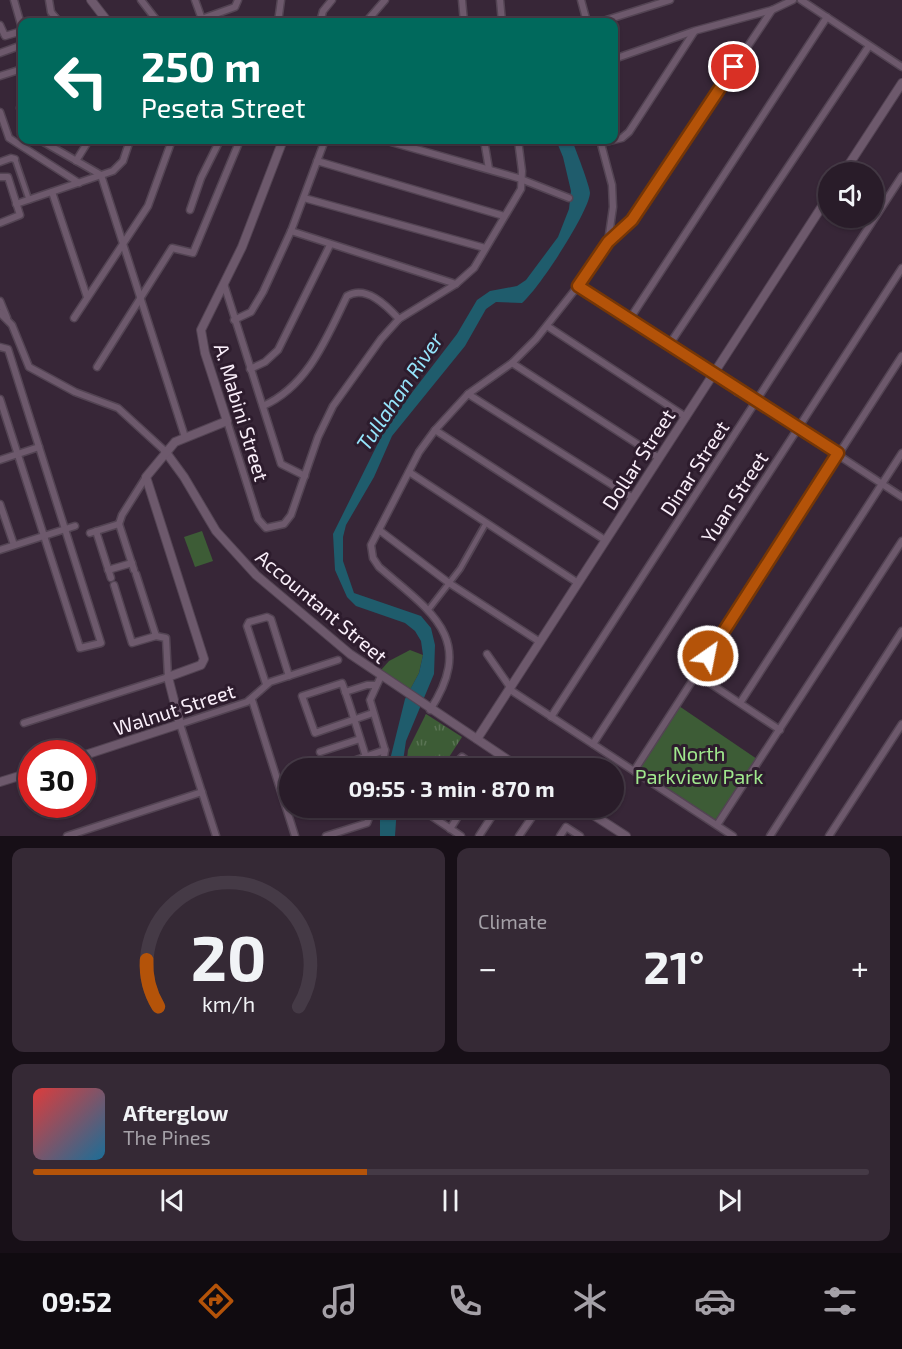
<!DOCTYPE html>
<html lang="en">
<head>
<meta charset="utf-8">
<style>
	:root { --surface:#291c29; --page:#352935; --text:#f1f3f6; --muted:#a5a1a8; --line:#453a46; --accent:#b45309 }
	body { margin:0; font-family:"Exo 2",sans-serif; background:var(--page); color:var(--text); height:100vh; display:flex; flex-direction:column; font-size:22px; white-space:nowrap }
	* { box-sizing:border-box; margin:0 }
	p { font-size:20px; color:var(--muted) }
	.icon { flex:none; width:33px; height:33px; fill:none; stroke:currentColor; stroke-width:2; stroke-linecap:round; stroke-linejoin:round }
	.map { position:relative; height:836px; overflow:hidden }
	.sheet { display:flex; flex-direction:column; gap:12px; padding:12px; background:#170f17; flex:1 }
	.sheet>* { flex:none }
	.banner { position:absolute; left:18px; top:18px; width:600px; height:126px; border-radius:12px; box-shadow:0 2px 4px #0004,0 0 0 2px var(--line); background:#00695c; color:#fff; overflow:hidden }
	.buttons { position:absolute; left:818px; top:162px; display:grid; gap:12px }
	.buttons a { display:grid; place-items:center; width:66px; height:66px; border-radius:50%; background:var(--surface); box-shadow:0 2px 4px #0004,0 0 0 2px var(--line); font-size:30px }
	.speed { position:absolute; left:18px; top:740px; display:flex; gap:12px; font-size:30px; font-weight:700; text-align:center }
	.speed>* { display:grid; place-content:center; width:78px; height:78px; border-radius:50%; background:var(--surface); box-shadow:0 2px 4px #0004,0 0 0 2px var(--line); line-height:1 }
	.speed .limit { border:9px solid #d22; background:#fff; color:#111 }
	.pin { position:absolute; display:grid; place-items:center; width:51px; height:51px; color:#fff; margin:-26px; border:3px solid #fff; border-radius:50%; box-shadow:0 2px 6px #0007 }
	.me { position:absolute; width:66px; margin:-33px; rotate:33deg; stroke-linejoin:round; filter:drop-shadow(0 0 4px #0008) }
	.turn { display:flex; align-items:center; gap:21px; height:126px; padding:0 24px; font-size:27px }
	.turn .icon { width:78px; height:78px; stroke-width:2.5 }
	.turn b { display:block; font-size:42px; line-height:51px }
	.big { font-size:45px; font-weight:700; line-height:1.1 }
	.sheet .widget { flex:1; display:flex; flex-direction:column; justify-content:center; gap:9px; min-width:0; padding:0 21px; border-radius:12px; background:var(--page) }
	.sheet .dial { align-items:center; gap:0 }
	.dial svg { height:156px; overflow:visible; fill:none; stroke:var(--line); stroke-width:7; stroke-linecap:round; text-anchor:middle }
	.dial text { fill:var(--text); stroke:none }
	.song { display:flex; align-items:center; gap:18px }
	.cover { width:72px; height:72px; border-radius:9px; background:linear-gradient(135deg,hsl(0 70% 55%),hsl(200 70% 35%)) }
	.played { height:6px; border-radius:3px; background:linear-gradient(90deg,var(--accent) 40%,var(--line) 40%) }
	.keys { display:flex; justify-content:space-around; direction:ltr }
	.heat { display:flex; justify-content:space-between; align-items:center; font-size:33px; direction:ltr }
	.sheet .tiles { flex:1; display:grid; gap:12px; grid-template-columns:1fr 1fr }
	.widget:last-child { grid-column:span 2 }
	.trip { position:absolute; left:279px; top:758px; width:345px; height:60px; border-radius:30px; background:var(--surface); box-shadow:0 2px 4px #0004,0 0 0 2px var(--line); font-weight:700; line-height:60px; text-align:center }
	.tab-bar { display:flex; height:96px; justify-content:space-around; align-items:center; background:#100b10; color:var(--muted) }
	.tab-bar .icon { width:42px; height:42px }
	.tab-bar .current { color:var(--accent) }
	.tab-bar b { font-size:27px; color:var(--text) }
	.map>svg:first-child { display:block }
</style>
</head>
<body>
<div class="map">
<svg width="902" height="836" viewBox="0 0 902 836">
	<defs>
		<pattern id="grass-tufts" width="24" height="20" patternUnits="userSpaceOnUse" patternTransform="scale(1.5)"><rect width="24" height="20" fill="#3d5c36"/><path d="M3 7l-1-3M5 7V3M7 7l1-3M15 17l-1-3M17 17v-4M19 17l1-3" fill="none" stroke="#5a7454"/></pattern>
	</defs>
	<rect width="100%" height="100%" fill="#372637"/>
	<polygon fill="url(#grass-tufts)" points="426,714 462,737 442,768 406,768 408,750"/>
	<g fill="#3d5c36">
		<polygon points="202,531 213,561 195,567 184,537"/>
		<polygon points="410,650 423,655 419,673 410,690 381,670 389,661"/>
		<polygon points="679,706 757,759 716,820 638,769"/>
	</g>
	<g fill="#1f5c6c">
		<path d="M556,140H572C575,148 590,186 590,193C589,212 538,290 522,303L496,302L486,309L465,346L392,436L374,477L346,525L343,537V561L354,593L421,616L431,628L435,645L434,674L406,741L402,768H388L405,699L419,673L423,655L421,641L415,631L405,623L356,606L347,597L335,570L333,534L387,425L457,334L477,300L490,291L517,286L526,280L558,237L569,209L571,191L563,157Z"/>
		<polygon points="380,807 397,807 395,836 380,836"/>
	</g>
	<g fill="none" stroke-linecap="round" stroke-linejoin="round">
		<g stroke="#534453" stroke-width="8">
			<g id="pedestrian">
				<polyline points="15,159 29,200"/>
				<polyline points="429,609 460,569 486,523"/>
			</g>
		</g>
		<g stroke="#534453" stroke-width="9">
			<g id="minor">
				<polyline points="14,0 22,28"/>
				<polyline points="49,0 51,12 59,22"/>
				<polyline points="141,0 158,22"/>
				<polyline points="195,0 203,22"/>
				<polyline points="462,0 464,22"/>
				<polyline points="500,0 502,22"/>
				<polyline points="581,0 587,22"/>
				<polyline points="801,0 902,67"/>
				<polyline points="44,22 55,17"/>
				<polyline points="193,22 235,7 238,0"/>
				<polyline points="278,22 281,0"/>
				<polyline points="320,22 323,11 332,0"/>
				<polyline points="366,22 385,0"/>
				<polyline points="600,22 670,0"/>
				<polyline points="0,25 5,36 22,31"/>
				<polyline points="0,53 22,45"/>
				<polyline points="614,59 694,31 772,10 793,0"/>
				<polyline points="0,76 22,69"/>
				<polyline points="20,108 22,107"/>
				<polyline points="0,112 9,138 79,183"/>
				<polyline points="40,140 101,175 185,437"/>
				<polyline points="384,140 518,178 569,198"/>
				<polyline points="484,140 489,169"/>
				<polyline points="602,143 622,138 629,132 694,32"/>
				<polyline points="76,161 89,140"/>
				<polyline points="317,161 504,216"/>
				<polyline points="0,162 11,158 15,159"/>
				<polyline points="0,177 8,177 20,215 0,223"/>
				<polyline points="52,192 87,297"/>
				<polyline points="304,198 485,248"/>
				<polyline points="16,204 113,171 123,161 130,140"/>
				<polyline points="190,210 201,178 220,140"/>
				<polyline points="291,231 456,284"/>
				<polyline points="609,242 632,220 772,10"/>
				<polyline points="224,284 281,464 305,476"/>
				<polyline points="578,286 727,382 740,388 742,392"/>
				<polyline points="0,301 7,318"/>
				<polyline points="0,313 12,325 29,367 75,392 118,408 165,451"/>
				<polyline points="74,318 148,206 172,140"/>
				<polyline points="234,320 251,312 263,292 291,231 325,140"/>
				<polyline points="629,320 827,17"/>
				<polyline points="547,326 686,417"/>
				<polyline points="669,345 869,46"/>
				<polyline points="0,347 8,349 101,643 80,648 0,399"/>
				<polyline points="512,363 659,458"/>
				<polyline points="97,367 172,248 193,253 240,140"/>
				<polyline points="250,369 265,362 278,350 330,245"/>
				<polyline points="727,382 737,392 742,392 902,497"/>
				<polyline points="468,394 633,498"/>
				<path d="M263,406C308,386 326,339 347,296C366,285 386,305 399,319"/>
				<polyline points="227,421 258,519 266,528 284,524 291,515 318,437 333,406 381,339 399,319 456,284 474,268 521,189 522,171 518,140"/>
				<polyline points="435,430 605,540"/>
				<polyline points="0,460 39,447"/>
				<polyline points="409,472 578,583"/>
				<polyline points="0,504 14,545"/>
				<polyline points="119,524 122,515 146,477"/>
				<polyline points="119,524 134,570"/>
				<polyline points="379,530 449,583 540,642"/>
				<polyline points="96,531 111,578"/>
				<polyline points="90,533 119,524"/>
				<polyline points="0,550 75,526"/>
				<polyline points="108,570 132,563"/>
				<polyline points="136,574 156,636"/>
				<polyline points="487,654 510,687"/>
				<polyline points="696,674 780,730"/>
				<polyline points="381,676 370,700 385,750 382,768"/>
				<polyline points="266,684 247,626 249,622 267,617 271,619 289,676"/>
				<polyline points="509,689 733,836"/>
				<polyline points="345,692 367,685 376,685"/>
				<polyline points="252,700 295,836"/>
				<polyline points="740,703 902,453"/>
				<path d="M430,710C477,638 430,611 379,567L373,558L371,545L419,452L435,430L468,394L512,363L536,339L578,286L608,242L613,207L612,185L600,140"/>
				<polyline points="551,717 902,176"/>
				<polyline points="24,723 168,677 166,638 156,636 132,643 114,585"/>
				<polyline points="593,744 902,268"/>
				<polyline points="320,752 360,739"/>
				<path d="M366,757C358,732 351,707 342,683L302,696L315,733L373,713"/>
				<polyline points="333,768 385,750"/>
				<polyline points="451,768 462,757 477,768"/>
				<polyline points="634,771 902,356"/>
				<polyline points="425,807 427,813 461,836"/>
				<polyline points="717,825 902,541"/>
				<polyline points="450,829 464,807"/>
				<polyline points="67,836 202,792"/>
				<polyline points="216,836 180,724 247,702 270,682 338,660"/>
				<polyline points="326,836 367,823 373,807"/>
				<polyline points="479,836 498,807"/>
				<polyline points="519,836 539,807"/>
				<polyline points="560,836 566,827 580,836"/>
				<polyline points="770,836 902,631"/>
				<polyline points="829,836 902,724"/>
			</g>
		</g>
		<g stroke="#534453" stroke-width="10">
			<g id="tertiary">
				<polyline points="91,0 108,22"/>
				<polyline points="844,172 902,83"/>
				<polyline points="165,451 184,477 216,531 256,575 350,654 520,768"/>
				<polyline points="477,739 828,197"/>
				<polyline points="82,756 180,724 168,677 201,665 204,659 146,477 175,442 227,421 205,353 201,330 242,247 283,140"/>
				<polyline points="0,782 32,772"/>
				<polyline points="581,807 626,836"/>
			</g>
		</g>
		<use href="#pedestrian" stroke="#6d596c" stroke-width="4.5"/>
		<use href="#minor" stroke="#6d596c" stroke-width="6"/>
		<use href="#tertiary" stroke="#6d596c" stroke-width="8"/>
	</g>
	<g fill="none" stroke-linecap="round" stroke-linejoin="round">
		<g stroke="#753606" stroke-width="15">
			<polyline id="route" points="708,656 838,453 578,286 608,242 632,220 734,67"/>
		</g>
		<use href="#route" stroke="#b45309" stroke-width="10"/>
	</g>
	<g text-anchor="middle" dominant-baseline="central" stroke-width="6" stroke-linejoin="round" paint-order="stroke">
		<g font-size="20" fill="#f9eef9" stroke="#2d1c2d">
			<text transform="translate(242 412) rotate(73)">A. Mabini Street</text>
			<text transform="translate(638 459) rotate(-57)">Dollar Street</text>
			<text transform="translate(694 468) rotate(-57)">Dinar Street</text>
			<text transform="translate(734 497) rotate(-57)">Yuan Street</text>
			<text transform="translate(322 606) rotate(40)">Accountant Street</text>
			<text transform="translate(174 709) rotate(-18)">Walnut Street</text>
		</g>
		<g font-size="20" fill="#a0e88d" stroke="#2d1c2d">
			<text x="699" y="753">North<tspan x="699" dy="23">Parkview Park</tspan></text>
		</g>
		<g font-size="21" font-style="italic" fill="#96e5fc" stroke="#2d1c2d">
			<text transform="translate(399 391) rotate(-56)">Tullahan River</text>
		</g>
	</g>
</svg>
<div class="buttons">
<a><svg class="icon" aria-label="sound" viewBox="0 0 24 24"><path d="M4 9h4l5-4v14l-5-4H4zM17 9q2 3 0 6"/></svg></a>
</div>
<div class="speed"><div class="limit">30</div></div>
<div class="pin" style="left:734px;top:67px;background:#d93025"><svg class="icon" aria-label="arrive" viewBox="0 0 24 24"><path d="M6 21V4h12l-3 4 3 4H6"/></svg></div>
<svg class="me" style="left:708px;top:656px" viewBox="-20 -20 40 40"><circle r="17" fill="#b45309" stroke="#fff" stroke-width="3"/><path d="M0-11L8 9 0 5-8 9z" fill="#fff"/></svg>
<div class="trip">09:55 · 3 min · 870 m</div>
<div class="banner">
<div class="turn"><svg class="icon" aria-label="left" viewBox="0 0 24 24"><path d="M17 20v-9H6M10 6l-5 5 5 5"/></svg><div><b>250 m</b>Peseta Street</div></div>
</div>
</div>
<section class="sheet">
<div class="tiles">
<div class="widget dial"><svg viewBox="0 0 100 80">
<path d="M14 69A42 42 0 1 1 86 69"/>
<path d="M14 69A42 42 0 0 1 8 45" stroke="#b45309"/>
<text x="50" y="56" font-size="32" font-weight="700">20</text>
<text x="50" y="72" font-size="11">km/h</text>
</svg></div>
<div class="widget"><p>Climate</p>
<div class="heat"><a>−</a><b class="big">21°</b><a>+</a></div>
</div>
<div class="widget">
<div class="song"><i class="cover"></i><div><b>Afterglow</b><p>The Pines</p></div></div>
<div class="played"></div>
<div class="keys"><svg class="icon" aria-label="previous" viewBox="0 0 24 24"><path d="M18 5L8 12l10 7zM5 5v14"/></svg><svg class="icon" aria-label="pause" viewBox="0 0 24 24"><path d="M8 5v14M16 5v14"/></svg><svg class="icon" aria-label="next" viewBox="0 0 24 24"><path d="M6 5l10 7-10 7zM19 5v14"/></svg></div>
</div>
</div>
</section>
<nav class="tab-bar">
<b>09:52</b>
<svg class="icon current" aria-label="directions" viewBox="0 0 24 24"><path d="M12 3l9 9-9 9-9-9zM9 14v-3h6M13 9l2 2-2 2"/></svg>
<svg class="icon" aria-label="music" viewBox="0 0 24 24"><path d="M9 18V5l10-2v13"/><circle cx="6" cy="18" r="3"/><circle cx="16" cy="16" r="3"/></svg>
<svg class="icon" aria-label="phone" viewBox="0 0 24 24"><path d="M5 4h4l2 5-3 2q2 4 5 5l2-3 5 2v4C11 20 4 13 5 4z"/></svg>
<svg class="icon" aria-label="climate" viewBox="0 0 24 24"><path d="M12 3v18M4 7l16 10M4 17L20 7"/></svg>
<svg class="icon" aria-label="car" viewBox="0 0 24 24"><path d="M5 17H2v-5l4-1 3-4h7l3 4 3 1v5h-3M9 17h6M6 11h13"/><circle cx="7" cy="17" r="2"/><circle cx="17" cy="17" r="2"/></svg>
<svg class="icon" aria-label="filters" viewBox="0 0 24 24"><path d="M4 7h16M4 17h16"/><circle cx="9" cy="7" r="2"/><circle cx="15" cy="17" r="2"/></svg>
</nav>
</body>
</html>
